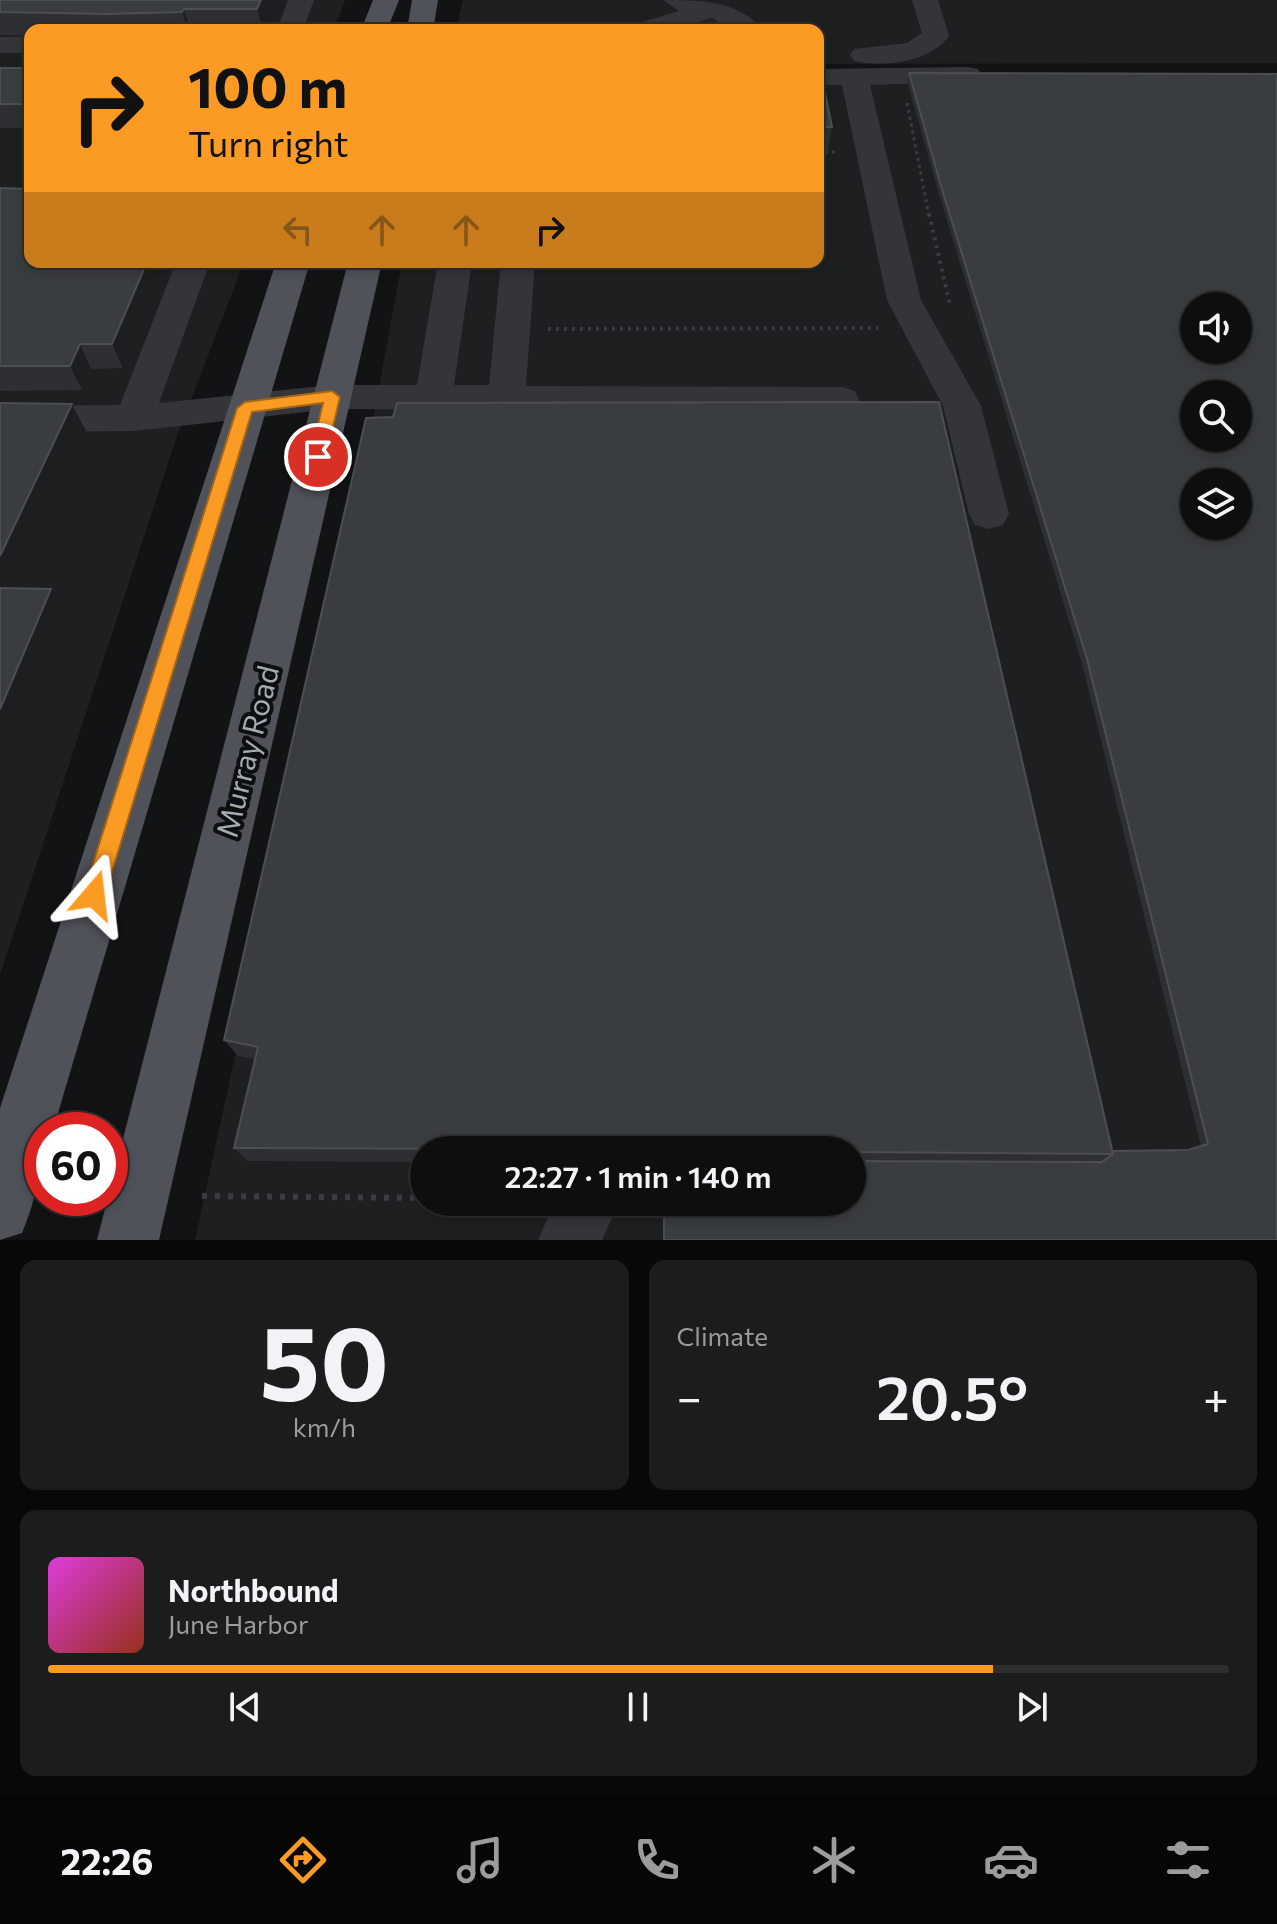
<!DOCTYPE html>
<html lang="en">
<head>
<meta charset="utf-8">
<style>
	:root { --surface:#0e0e0f; --page:#1c1c1d; --text:#f1f3f6; --muted:#9b9c9e; --line:#2e2e2f; --accent:#fc9b23 }
	body { margin:0; font-family:Commissioner,sans-serif; background:var(--page); color:var(--text); height:100vh; display:flex; flex-direction:column; font-size:30px; white-space:nowrap }
	* { box-sizing:border-box; margin:0 }
	p { font-size:26px; color:var(--muted) }
	.icon { flex:none; width:44px; height:44px; fill:none; stroke:currentColor; stroke-width:2; stroke-linecap:round; stroke-linejoin:round }
	.map { position:relative; height:1240px; overflow:hidden }
	.panel { display:flex; flex-direction:column; gap:20px; padding:20px; background:#080808; flex:1 }
	.panel>* { flex:none }
	.top-card { position:absolute; left:24px; top:24px; width:800px; height:244px; border-radius:16px; box-shadow:0 4px 12px #0003,0 0 0 2px var(--line); background:#fc9b23; color:#111; overflow:hidden }
	.controls { position:absolute; left:1180px; top:292px; display:grid; gap:16px }
	.controls a { display:grid; place-items:center; width:72px; height:72px; border-radius:50%; background:var(--surface); box-shadow:0 4px 12px #0003,0 0 0 2px var(--line); font-size:40px }
	.speed { position:absolute; left:24px; top:1112px; display:flex; gap:16px; font-size:40px; font-weight:700; text-align:center }
	.speed>* { display:grid; place-content:center; width:104px; height:104px; border-radius:50%; background:var(--surface); box-shadow:0 4px 12px #0003,0 0 0 2px var(--line); line-height:1 }
	.speed .limit { border:12px solid #d22; background:#fff; color:#111 }
	.pin { position:absolute; display:grid; place-items:center; width:68px; height:68px; color:#fff; margin:-34px; border:4px solid #fff; border-radius:50%; box-shadow:0 2px 8px #0007 }
	.me { position:absolute; width:88px; margin:-44px; rotate:17deg; stroke-linejoin:round; filter:drop-shadow(0 0 6px #0008) }
	.turn { display:flex; align-items:center; gap:28px; height:168px; padding:0 32px; font-size:36px }
	.turn .icon { width:104px; height:104px; stroke-width:2.5 }
	.turn b { display:block; font-size:56px; line-height:68px }
	.lanes { display:flex; align-items:center; height:76px; padding:0 32px; background:#0003; justify-content:center; gap:40px; direction:ltr }
	.lanes .off { opacity:.35 }
	.big { font-size:60px; font-weight:600; line-height:1.1 }
	.panel .card { flex:1; display:flex; flex-direction:column; justify-content:center; gap:12px; min-width:0; padding:0 28px; border-radius:16px; background:var(--page) }
	.panel .dial { align-items:center; gap:0 }
	.dial b { font-size:104px; line-height:1 }
	.song { display:flex; align-items:center; gap:24px }
	.cover { width:96px; height:96px; border-radius:12px; background:linear-gradient(135deg,hsl(300 70% 55%),hsl(10 70% 35%)) }
	.played { height:8px; border-radius:4px; background:linear-gradient(90deg,var(--accent) 80%,var(--line) 80%) }
	.keys { display:flex; justify-content:space-around; direction:ltr }
	.heat { display:flex; justify-content:space-between; align-items:center; font-size:44px; direction:ltr }
	.panel .tiles { flex:1; display:grid; gap:20px; grid-template-columns:1fr 1fr }
	.card:last-child { grid-column:span 2 }
	.trip { position:absolute; left:410px; top:1136px; width:456px; height:80px; border-radius:40px; background:var(--surface); box-shadow:0 4px 12px #0003,0 0 0 2px var(--line); font-weight:600; line-height:80px; text-align:center }
	.dock { display:flex; height:128px; justify-content:space-around; align-items:center; background:#060606; color:var(--muted) }
	.dock .icon { width:56px; height:56px }
	.dock .on { color:var(--accent) }
	.dock b { font-size:36px; color:var(--text) }
	.map>svg:first-child { display:block }
</style>
</head>
<body>
<div class="map">
<svg width="1277" height="1240" viewBox="0 0 1277 1240">
	<rect width="100%" height="100%" fill="#121314"/>
	<g fill="#1e1f21" fill-rule="evenodd">
		<polygon points="0,0 345,0 334,30 30,30 30,262 244,262 176,439 0,975"/>
		<polygon points="463,0 1277,0 1277,63 818,64 818,30 456,30"/>
		<path d="M1277,76V1240H195L371,431L402,262H818V82ZM1194,306H1238V350H1194ZM1194,394H1238V438H1194ZM1194,482H1238V526H1194ZM424,1150H852V1202H424Z"/>
	</g>
	<g fill="none" stroke-linecap="round" stroke-linejoin="round">
		<g stroke="#393c40" stroke-width="3" stroke-dasharray="3 4" stroke-linecap="butt">
			<polyline points="907,103 929,216"/>
			<polyline points="818,152 837,152"/>
		</g>
		<g stroke="#393c40" stroke-width="4" stroke-dasharray="3 5" stroke-linecap="butt">
			<polyline points="929,214 950,305"/>
			<polyline points="548,329 878,328"/>
		</g>
		<polyline stroke="#393c40" stroke-width="6" stroke-dasharray="5 8" stroke-linecap="butt" points="202,1196 424,1198"/>
		<g fill="#333539" fill-rule="evenodd">
			<polygon points="288,0 314,0 303,30 277,30"/>
			<path d="M663,0C697,0 740,0 762,30H731L712,18L673,30H632L636,24L679,11Z"/>
			<path d="M912,0H938L949,36C931,62 883,68 854,61L850,55L854,49L907,43L922,33Z"/>
			<rect x="0" y="37" width="30" height="16"/>
			<polygon points="968,67 978,69 982,75 978,81 870,85 921,300 981,406 1009,514 1003,525 989,529 975,525 969,514 943,406 887,300 842,85 818,85 818,69"/>
			<polygon points="176,262 210,262 159,403 332,385 417,385 438,262 472,262 454,385 489,385 501,262 535,262 526,386 842,387 855,391 869,426 864,435 850,439 836,435 827,412 332,409 134,431 0,432 0,406 120,405"/>
			<polygon points="555,1202 619,1202 602,1240 538,1240"/>
		</g>
		<g fill="#4f5259" fill-rule="evenodd">
			<polygon points="373,0 399,0 387,30 361,30"/>
			<polygon points="412,0 438,0 433,30 407,30"/>
			<path d="M276,262H310L53,1130H42C42,1169 37,1197 22,1233L0,1240V1108Z"/>
			<polygon points="348,262 382,262 159,1240 97,1240"/>
		</g>
	</g>
	<g fill="#2e2f32">
		<polygon points="0,0 277,0 264,30 30,30 30,36 0,35"/>
		<rect x="0" y="68" width="30" height="60"/>
		<polygon points="818,68 832,127 828,151 818,151"/>
		<polygon points="909,73 1277,1240 852,1202 852,1150 424,1150 424,1162 248,1161 234,1148 255,1059 238,1056 224,1040 1112,1151 1188,1150 1201,1147 1083,667 939,194 907,81"/>
		<polygon points="0,188 30,262 167,262 123,368 91,369 82,390 0,391"/>
	</g>
	<g fill="#1d1e20">
		<polygon points="261,0 277,0 264,30 263,30 257,9"/>
		<polygon points="184,9 190,30 188,30 182,12"/>
		<polygon points="147,262 167,262 123,368 112,344"/>
		<polygon points="80,344 91,369 82,390 70,366"/>
		<polygon points="72,404 88,435 6,618 0,610 0,556"/>
		<polygon points="51,589 70,619 0,790 0,709"/>
	</g>
	<g fill="#3a3d40" stroke="#4b4e52" stroke-width="2" fill-rule="evenodd">
		<polygon points="0,0 261,0 257,9 184,9 182,12 107,14 0,12"/>
		<polygon points="455,27 534,28 534,30 454,30"/>
		<rect x="0" y="68" width="30" height="36"/>
		<polygon points="818,68 820,68 832,127 818,127"/>
		<path d="M909,73L1277,74V1240H664V1202H852V1161L1102,1162L1113,1154L1112,1151L1188,1150L1208,1144L1087,659L941,186ZM1194,306H1238V350H1194ZM1194,394H1238V438H1194ZM1194,482H1238V526H1194Z"/>
		<polygon points="0,188 30,189 30,262 147,262 112,344 80,344 70,366 0,366"/>
		<polygon points="939,402 1113,1154 852,1152 852,1150 234,1148 258,1047 224,1040 366,418 393,417 397,403"/>
		<polygon points="0,403 72,404 0,556"/>
		<polygon points="0,588 51,589 0,709"/>
	</g>
	<polygon fill="#fc9b23" stroke="#a46517" stroke-width="2" points="332,391 340,397 326,457 318,463 310,457 323,403 252,412 105,895 102,902 94,905 87,902 83,895 237,408 245,402"/>
	<g text-anchor="middle" dominant-baseline="central" stroke-width="8" stroke-linejoin="round" paint-order="stroke">
		<g font-size="30" fill="#a3abb5" stroke="#0d0e0f">
			<text transform="translate(246 751) rotate(-76)">Murray Road</text>
		</g>
	</g>
</svg>
<div class="controls">
<a><svg class="icon" aria-label="sound" viewBox="0 0 24 24"><path d="M4 9h4l5-4v14l-5-4H4zM17 9q2 3 0 6"/></svg></a>
<a><svg class="icon" aria-label="search" viewBox="0 0 24 24"><circle cx="10" cy="10" r="6"/><path d="M15 15l6 6"/></svg></a>
<a><svg class="icon" aria-label="layers" viewBox="0 0 24 24"><path d="M12 4l9 5-9 5-9-5zM3 14l9 5 9-5"/></svg></a>
</div>
<div class="speed"><div class="limit">60</div></div>
<div class="pin" style="left:318px;top:457px;background:#d93025"><svg class="icon" aria-label="arrive" viewBox="0 0 24 24"><path d="M6 21V4h12l-3 4 3 4H6"/></svg></div>
<svg class="me" style="left:94px;top:895px" viewBox="-20 -20 40 40"><path d="M0-17L14 15 0 8-14 15z" fill="#fc9b23" stroke="#fff" stroke-width="4"/></svg>
<div class="trip">22:27 · 1 min · 140 m</div>
<div class="top-card">
<div class="turn"><svg class="icon" aria-label="right" viewBox="0 0 24 24"><path d="M7 20v-9h11M14 6l5 5-5 5"/></svg><div><b>100 m</b>Turn right</div></div>
<div class="lanes"><svg class="icon off" aria-label="left" viewBox="0 0 24 24"><path d="M17 20v-9H6M10 6l-5 5 5 5"/></svg><svg class="icon off" aria-label="ahead" viewBox="0 0 24 24"><path d="M12 20V5M6 11l6-6 6 6"/></svg><svg class="icon off" aria-label="ahead" viewBox="0 0 24 24"><path d="M12 20V5M6 11l6-6 6 6"/></svg><svg class="icon" aria-label="right" viewBox="0 0 24 24"><path d="M7 20v-9h11M14 6l5 5-5 5"/></svg></div>
</div>
</div>
<section class="panel">
<div class="tiles">
<div class="card dial"><b>50</b><p>km/h</p></div>
<div class="card"><p>Climate</p>
<div class="heat"><a>−</a><b class="big">20.5°</b><a>+</a></div>
</div>
<div class="card">
<div class="song"><i class="cover"></i><div><b>Northbound</b><p>June Harbor</p></div></div>
<div class="played"></div>
<div class="keys"><svg class="icon" aria-label="previous" viewBox="0 0 24 24"><path d="M18 5L8 12l10 7zM5 5v14"/></svg><svg class="icon" aria-label="pause" viewBox="0 0 24 24"><path d="M8 5v14M16 5v14"/></svg><svg class="icon" aria-label="next" viewBox="0 0 24 24"><path d="M6 5l10 7-10 7zM19 5v14"/></svg></div>
</div>
</div>
</section>
<nav class="dock">
<b>22:26</b>
<svg class="icon on" aria-label="directions" viewBox="0 0 24 24"><path d="M12 3l9 9-9 9-9-9zM9 14v-3h6M13 9l2 2-2 2"/></svg>
<svg class="icon" aria-label="music" viewBox="0 0 24 24"><path d="M9 18V5l10-2v13"/><circle cx="6" cy="18" r="3"/><circle cx="16" cy="16" r="3"/></svg>
<svg class="icon" aria-label="phone" viewBox="0 0 24 24"><path d="M5 4h4l2 5-3 2q2 4 5 5l2-3 5 2v4C11 20 4 13 5 4z"/></svg>
<svg class="icon" aria-label="climate" viewBox="0 0 24 24"><path d="M12 3v18M4 7l16 10M4 17L20 7"/></svg>
<svg class="icon" aria-label="car" viewBox="0 0 24 24"><path d="M5 17H2v-5l4-1 3-4h7l3 4 3 1v5h-3M9 17h6M6 11h13"/><circle cx="7" cy="17" r="2"/><circle cx="17" cy="17" r="2"/></svg>
<svg class="icon" aria-label="filters" viewBox="0 0 24 24"><path d="M4 7h16M4 17h16"/><circle cx="9" cy="7" r="2"/><circle cx="15" cy="17" r="2"/></svg>
</nav>
</body>
</html>
